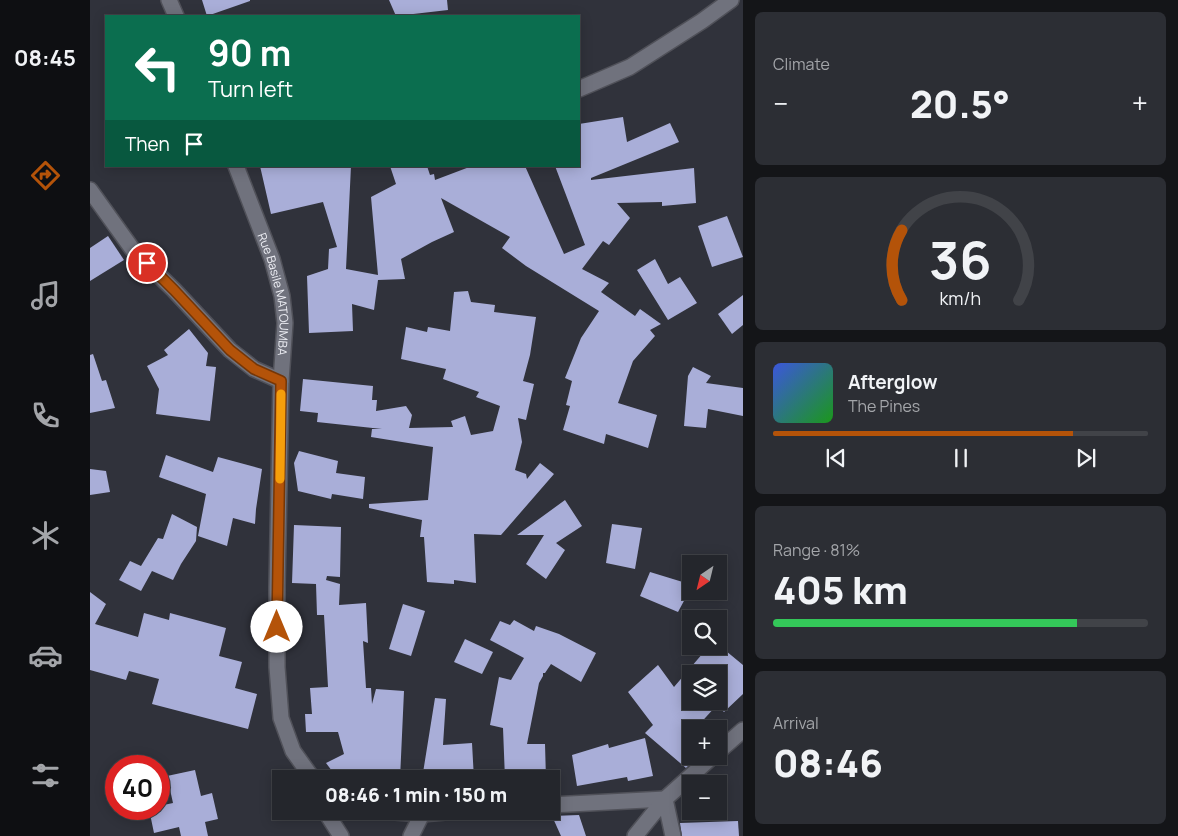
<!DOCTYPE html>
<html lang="en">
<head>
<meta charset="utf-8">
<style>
	:root { --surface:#24262c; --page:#2c2e34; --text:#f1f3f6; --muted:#a3a5a9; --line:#414348; --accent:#b45309 }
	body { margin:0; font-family:Manrope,sans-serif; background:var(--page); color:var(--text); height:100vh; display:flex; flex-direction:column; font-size:19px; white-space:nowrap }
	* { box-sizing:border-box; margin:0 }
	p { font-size:16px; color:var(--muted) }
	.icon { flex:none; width:28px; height:28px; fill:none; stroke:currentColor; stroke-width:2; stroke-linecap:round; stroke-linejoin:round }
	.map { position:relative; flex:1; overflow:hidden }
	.side { display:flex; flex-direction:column; gap:12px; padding:12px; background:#141518; width:435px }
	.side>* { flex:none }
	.hud { position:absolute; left:15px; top:15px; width:475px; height:152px; border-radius:0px; box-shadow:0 2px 12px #0003,0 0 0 1px var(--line); background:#0b6e4f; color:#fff; overflow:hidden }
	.needle { width:32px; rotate:215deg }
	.fabs { position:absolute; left:592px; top:555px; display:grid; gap:10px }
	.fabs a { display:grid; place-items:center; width:45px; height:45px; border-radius:0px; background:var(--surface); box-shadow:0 2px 12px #0003,0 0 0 1px var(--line); font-size:25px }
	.speed { position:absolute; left:15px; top:755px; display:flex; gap:10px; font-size:25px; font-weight:700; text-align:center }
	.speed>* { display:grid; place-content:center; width:65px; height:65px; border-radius:50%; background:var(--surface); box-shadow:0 2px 12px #0003,0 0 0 1px var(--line); line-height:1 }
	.speed .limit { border:8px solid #d22; background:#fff; color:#111 }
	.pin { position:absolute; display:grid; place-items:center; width:42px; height:42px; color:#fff; margin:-21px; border:2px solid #fff; border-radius:50%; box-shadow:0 1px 5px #0007 }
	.me { position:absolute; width:55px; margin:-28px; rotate:0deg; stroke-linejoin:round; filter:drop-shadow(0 0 4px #0008) }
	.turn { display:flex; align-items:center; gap:18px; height:105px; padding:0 20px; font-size:22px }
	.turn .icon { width:65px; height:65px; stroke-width:2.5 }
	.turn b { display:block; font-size:35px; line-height:42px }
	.then { display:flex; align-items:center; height:48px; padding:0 20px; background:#0003; gap:10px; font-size:19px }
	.big { font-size:38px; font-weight:800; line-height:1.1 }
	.side .tile { flex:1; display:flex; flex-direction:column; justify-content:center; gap:8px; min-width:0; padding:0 18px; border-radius:8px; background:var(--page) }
	.side .dial { align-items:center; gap:0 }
	.dial svg { height:130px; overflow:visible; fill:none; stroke:var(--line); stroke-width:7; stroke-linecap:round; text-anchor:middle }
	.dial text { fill:var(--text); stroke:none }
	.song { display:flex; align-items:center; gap:15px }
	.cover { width:60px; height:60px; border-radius:8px; background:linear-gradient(135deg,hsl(230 70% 55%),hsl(120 70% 35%)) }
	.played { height:5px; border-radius:2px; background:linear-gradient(90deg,var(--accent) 80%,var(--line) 80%) }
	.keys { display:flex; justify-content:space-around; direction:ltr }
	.heat { display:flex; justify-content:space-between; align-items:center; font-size:28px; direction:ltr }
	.charge { height:8px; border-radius:4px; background:linear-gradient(90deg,#34c759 81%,var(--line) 0) }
	.trip { position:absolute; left:182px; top:770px; width:288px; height:50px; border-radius:0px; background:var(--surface); box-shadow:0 2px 12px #0003,0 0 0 1px var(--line); font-weight:800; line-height:50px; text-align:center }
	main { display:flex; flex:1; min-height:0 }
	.dock { display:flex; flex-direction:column; width:90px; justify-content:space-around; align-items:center; background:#0e0f12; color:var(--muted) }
	.dock .icon { width:35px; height:35px }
	.dock .current { color:var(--accent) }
	.dock b { font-size:22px; color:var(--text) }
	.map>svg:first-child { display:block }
</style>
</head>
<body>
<main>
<nav class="dock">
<b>08:45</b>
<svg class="icon current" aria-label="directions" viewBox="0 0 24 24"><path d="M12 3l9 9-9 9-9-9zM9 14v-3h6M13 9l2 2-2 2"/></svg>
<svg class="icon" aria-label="music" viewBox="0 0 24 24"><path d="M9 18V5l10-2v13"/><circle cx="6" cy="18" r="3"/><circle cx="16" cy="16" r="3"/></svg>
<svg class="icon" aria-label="phone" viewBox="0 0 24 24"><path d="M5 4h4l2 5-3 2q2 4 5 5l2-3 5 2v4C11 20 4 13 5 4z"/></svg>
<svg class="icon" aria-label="climate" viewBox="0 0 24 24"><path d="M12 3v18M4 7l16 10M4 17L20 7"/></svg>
<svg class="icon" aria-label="car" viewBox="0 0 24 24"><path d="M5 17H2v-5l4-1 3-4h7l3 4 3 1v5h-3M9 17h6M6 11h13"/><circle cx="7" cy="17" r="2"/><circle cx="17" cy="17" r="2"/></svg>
<svg class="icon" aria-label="filters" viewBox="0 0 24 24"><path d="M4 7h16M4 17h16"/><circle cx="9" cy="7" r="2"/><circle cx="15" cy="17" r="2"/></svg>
</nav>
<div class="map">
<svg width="653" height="836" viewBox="0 0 653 836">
	<rect width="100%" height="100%" fill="#30323b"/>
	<g fill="#a9aed8" fill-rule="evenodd">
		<polygon points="112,0 160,0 160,1 117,16"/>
		<polygon points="299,0 357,0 358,10 306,16"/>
		<polygon points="533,117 537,142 580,123 589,142 501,178 501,180 604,168 606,203 572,206 572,202 527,203 540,218 519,245 513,241 492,269 519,283 511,292 545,316 550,309 571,324 560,330 565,336 543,361 528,403 567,415 558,448 516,434 514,444 473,430 480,406 476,405 482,381 475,378 491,338 509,311 436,266 412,248 420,237 351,198 364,232 342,242 311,259 315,279 288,280 284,310 262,304 263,331 219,333 217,276 238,269 239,249 247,247 233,202 181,214 170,166 261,166 256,269 288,275 281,197 306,184 300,166 337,166 340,175 344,174 345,180 382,166 435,166 474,254 495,245 465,166 489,166 489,124"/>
		<polygon points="637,216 653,257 622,267 608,226"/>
		<polygon points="18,236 34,260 0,281 0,248"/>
		<polygon points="565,259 578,284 590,277 607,303 578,320 547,270"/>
		<polygon points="378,291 381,302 405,305 404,312 446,317 440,355 433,381 444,384 436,420 428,418 432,442 425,470 436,474 437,479 450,463 464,474 411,535 384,534 386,583 364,580 364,584 337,582 334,537 330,537 332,520 279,508 279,504 338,500 343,447 281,437 282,429 292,429 227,422 228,413 210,411 213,379 283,386 282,400 287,400 286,411 316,406 322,415 319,428 363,427 361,421 375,416 381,435 403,431 410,406 386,397 389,392 353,379 356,369 311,359 316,327 337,332 338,327 360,331 364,292"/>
		<polygon points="653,295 653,325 642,334 628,314"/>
		<polygon points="99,329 118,353 116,366 126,367 120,421 66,414 69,389 57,366 78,355 74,350"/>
		<polygon points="3,354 12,381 16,380 25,408 0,413 0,355"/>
		<polygon points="603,367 621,376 616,383 653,388 653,416 618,409 616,428 594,426 598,376"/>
		<polygon points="209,451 248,461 246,473 275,477 273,499 242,494 241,499 208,491 204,463"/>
		<polygon points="76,455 123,472 128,457 172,469 166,509 165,524 143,518 137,546 108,536 116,494 69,477"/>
		<polygon points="0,469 16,471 20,492 0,495"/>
		<polygon points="475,500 492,526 466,543 475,550 456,579 436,564 454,535 427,535"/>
		<polygon points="82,514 107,527 106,541 91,564 83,580 62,571 51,591 29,580 40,561 51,566 68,538 73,539"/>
		<polygon points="522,524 552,528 545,569 516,563"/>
		<polygon points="204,525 251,527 250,577 237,576 236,580 250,584 249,605 276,603 278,643 273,641 276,688 281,688 282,704 286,689 314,691 310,779 248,779 236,763 254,754 248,732 216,732 215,714 222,714 220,688 238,687 234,615 227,615 226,584 202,583"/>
		<polygon points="560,572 596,583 591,595 595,599 588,612 550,596"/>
		<polygon points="0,592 16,604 5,624 48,637 54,613 79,620 80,613 136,628 129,656 152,662 145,688 167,694 158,729 62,704 69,679 39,671 36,680 0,670"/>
		<polygon points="313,604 335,611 321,656 299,649"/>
		<polygon points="424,620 444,631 446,626 469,634 506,653 491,682 461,664 455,673 453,673 453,676 449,683 437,744 455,744 456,779 415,779 413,728 400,725 409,677 421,680 434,658 400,640 410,621 420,625"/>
		<polygon points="375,639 403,652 392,674 364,662"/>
		<path d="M619,646H630L653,665V694L634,712L627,705L605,729H601V733L591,745L605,759L596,768L555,733L563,725L538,692L568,665L584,687ZM601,674H629V701H601Z"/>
		<polygon points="345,698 356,699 353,745 382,743 384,779 332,779"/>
		<polygon points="555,738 563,776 538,781 537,777 487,786 482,755 518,744 519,748"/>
		<polygon points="105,770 111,796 122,793 128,819 115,822 118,836 91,836 89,827 64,833 59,809 69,809 69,806 83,803 77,776"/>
		<polygon points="489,815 496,836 471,836 462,816"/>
		<polygon points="648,821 649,836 592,836 590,823"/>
	</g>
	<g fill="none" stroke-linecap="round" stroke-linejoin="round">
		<g stroke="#505159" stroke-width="18">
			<g id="minor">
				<polyline points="79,0 86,16"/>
				<polyline points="489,89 540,67 612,21 641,0"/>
				<path id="s1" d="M146,166L182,259L192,296L195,323L191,381L187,587V667L191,718L203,751L223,779"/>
				<polyline points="0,190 43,250 84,290 140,350 164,369 191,381"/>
				<polyline points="629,751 653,730"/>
				<polyline points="461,805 575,799 583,836"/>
				<polyline points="235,811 251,836"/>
				<polyline points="292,811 332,814 366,811"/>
				<polyline points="321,836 332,814"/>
				<polyline points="545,836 575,799 623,756"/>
			</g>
		</g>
		<use href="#minor" stroke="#70727d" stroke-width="15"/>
	</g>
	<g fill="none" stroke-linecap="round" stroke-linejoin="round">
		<g stroke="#753606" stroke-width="12">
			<polyline id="route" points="57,263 84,290 140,350 164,369 191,381 187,627"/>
		</g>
		<use href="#route" stroke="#b45309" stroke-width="9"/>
		<polyline stroke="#f59e0b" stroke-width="9" points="190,479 191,394"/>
	</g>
	<g text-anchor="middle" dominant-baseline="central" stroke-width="5" stroke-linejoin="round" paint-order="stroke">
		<g font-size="12" fill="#eeeff5" stroke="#30323b">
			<text stroke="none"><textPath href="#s1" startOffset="135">Rue Basile MATOUMBA</textPath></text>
		</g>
	</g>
</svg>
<div class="fabs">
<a><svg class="needle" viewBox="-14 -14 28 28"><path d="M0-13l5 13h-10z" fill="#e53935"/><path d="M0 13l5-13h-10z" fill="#a3a5a9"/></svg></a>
<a><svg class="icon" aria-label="search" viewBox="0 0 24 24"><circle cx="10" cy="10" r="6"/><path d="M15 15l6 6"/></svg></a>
<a><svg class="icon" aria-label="layers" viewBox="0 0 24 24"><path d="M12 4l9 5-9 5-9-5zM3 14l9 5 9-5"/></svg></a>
<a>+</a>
<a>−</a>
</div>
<div class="speed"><div class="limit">40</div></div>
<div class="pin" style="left:57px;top:263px;background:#d93025"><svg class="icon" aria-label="arrive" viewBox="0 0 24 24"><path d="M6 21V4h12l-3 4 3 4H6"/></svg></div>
<svg class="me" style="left:187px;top:627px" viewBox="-20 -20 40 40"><circle r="19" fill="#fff"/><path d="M0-13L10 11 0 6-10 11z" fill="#b45309"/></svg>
<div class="trip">08:46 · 1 min · 150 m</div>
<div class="hud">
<div class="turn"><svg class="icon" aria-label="left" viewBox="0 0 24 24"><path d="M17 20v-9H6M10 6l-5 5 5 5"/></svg><div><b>90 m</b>Turn left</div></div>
<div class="then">Then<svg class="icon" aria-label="arrive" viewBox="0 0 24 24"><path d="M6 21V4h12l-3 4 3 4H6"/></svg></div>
</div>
</div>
<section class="side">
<div class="tile"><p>Climate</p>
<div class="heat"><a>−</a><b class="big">20.5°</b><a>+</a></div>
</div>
<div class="tile dial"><svg viewBox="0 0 100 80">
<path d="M14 69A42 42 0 1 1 86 69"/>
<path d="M14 69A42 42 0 0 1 14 26" stroke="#b45309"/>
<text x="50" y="56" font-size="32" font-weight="700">36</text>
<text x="50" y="72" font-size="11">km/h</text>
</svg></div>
<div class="tile">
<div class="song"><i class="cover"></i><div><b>Afterglow</b><p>The Pines</p></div></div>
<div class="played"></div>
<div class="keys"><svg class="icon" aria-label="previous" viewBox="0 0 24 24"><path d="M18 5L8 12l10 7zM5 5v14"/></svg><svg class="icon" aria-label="pause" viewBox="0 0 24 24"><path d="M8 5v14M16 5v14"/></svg><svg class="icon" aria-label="next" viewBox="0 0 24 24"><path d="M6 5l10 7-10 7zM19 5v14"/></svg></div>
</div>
<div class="tile"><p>Range · 81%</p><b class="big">405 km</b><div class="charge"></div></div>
<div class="tile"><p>Arrival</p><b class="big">08:46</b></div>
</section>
</main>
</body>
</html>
